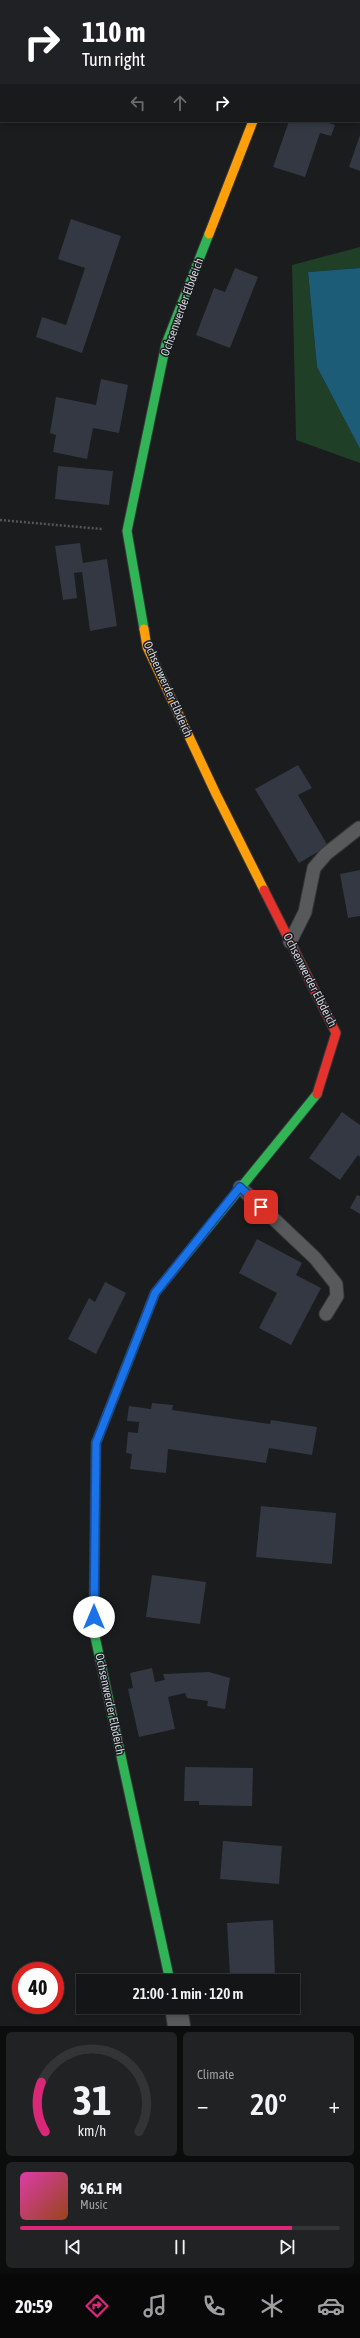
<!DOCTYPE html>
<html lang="en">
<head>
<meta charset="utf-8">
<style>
	:root { --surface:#141516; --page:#212223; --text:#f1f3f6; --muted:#9d9fa1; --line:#333435; --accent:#db2777 }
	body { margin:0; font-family:"Asap Condensed",sans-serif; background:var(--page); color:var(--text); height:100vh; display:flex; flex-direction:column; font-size:15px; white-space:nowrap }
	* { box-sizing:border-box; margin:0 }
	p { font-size:13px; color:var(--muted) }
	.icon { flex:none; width:22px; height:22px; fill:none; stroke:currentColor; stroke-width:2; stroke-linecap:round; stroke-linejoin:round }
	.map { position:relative; height:2026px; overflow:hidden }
	.side { display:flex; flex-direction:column; gap:6px; padding:6px; background:#0b0c0c; flex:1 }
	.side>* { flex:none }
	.hud { position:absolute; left:0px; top:0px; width:360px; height:122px; box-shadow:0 2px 6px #0003,0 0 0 1px var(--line); background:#202124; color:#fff; overflow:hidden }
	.speed { position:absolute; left:12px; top:1962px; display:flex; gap:8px; font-size:20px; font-weight:700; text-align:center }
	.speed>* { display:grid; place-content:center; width:52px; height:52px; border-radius:50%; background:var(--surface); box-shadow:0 2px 6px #0003,0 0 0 1px var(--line); line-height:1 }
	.speed .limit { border:6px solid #d22; background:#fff; color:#111 }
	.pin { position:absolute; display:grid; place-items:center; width:34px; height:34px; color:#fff; margin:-17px; border-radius:8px; box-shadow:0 2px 6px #0006 }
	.me { position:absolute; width:44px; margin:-22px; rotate:0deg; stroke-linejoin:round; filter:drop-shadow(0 0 3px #0008) }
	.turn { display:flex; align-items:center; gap:14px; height:84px; padding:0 16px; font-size:18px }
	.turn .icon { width:52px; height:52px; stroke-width:2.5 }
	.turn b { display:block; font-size:28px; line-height:34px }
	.lanes { display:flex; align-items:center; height:38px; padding:0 16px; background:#0003; justify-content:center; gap:20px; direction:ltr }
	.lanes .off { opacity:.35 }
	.big { font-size:30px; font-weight:600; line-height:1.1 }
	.side .widget { flex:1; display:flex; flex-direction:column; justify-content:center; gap:6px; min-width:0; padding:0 14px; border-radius:6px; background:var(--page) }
	.side .dial { align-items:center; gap:0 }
	.dial svg { height:104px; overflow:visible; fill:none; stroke:var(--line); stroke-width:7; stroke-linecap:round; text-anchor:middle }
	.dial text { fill:var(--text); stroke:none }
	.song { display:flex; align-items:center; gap:12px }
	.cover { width:48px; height:48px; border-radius:6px; background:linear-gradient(135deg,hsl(320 70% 55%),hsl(20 70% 35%)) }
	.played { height:4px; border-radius:2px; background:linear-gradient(90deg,var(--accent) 85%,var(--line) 85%) }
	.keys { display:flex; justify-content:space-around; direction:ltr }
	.heat { display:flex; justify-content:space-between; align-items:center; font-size:22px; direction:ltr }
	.side .tiles { flex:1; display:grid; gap:6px; grid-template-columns:1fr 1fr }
	.widget:last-child { grid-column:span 2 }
	.trip { position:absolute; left:76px; top:1974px; width:224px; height:40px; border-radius:0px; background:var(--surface); box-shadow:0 2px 6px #0003,0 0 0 1px var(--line); font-weight:600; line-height:40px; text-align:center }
	.tab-bar { display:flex; height:64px; justify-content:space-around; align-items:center; background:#080809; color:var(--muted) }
	.tab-bar .icon { width:28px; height:28px }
	.tab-bar .on { color:var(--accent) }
	.tab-bar b { font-size:18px; color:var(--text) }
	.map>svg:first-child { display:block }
</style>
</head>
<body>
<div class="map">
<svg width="360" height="2026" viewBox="0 0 360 2026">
	<rect width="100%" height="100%" fill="#1a1c1e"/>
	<polygon fill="#1f3f26" points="360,247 360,268 308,272 317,367 360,449 360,463 296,440 292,265"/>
	<polygon fill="#1c5c76" points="360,268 360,449 317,367 308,272"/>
	<g fill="#333842">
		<polygon points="289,121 323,121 335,125 331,136 320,133 305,177 273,167"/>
		<polygon points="360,135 360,171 349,167"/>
		<polygon points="71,219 121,236 82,353 36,337 42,317 66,325 85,268 58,259"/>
		<polygon points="235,268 258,277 230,348 196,335 214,288 225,292"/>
		<polygon points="101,379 128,385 119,433 93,428 87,459 53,452 56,435 50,433 56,397 96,405"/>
		<polygon points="58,466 113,471 109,505 55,499"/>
		<polygon points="80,543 83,563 107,559 117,626 90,631 82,572 74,573 77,598 63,600 55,546"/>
		<polygon points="298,765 312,788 298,795 328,846 299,863 255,789"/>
		<polygon points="360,870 360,916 348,918 340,874"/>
		<polygon points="342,1112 360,1125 360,1157 358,1155 340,1180 309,1158"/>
		<polygon points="357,1195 360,1196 360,1214 350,1208"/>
		<polygon points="257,1239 302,1263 296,1275 321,1288 291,1345 259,1328 277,1293 239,1273"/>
		<polygon points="105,1282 126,1293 96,1354 68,1339 89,1298 95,1302"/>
		<polygon points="152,1403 173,1405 172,1410 270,1424 271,1420 317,1427 312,1455 269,1448 266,1463 168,1449 166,1473 130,1469 132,1454 126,1453 128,1432 138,1433 139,1422 127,1421 129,1406 151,1409"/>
		<polygon points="261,1506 336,1513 332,1564 256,1557"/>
		<polygon points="152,1575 206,1582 200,1624 146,1617"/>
		<polygon points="152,1668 155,1682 165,1680 163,1674 209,1672 230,1678 225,1709 207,1706 208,1701 187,1698 185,1693 168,1697 175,1729 139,1737 128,1689 133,1688 130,1673"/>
		<polygon points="185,1767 253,1768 252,1806 199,1805 199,1801 184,1801"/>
		<polygon points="223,1841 282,1846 279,1884 220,1879"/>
		<polygon points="273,1920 275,1974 230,1976 227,1923"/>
	</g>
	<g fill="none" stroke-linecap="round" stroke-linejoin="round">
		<g stroke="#363739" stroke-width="15">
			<g id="lane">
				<polyline points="290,942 305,912 314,868 326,854 359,828"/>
				<polyline points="240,1187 315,1258 336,1284 337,1296 326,1314"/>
			</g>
		</g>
		<g stroke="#363739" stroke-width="24">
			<g id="street">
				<polyline points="315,1 316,0"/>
				<polyline points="176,2007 179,2026"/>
			</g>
		</g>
		<g stroke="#363739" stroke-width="11">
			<g id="fast">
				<polyline points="144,629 127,531 166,344 209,234"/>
				<polyline points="109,1410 155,1293 317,1094"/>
				<polyline points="94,1613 94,1632 170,1981"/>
			</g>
		</g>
		<g stroke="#363739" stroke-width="11">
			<g id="slow">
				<polyline points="209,234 253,121"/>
				<polyline points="144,629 147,647 216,794 264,890"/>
			</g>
		</g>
		<g stroke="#363739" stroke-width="11">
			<g id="jam">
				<polyline points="264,890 336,1033 317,1094"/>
				<polyline points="94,1613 96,1443 109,1410"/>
			</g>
		</g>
		<polyline stroke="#545556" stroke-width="2.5" stroke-dasharray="2 2" stroke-linecap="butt" points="0,520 102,529"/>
		<use href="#lane" stroke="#58595b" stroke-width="13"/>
		<use href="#street" stroke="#58595b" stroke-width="22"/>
		<use href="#fast" stroke="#30b455" stroke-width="9"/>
		<use href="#slow" stroke="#ff9f0a" stroke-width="9"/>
		<use href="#jam" stroke="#e5322d" stroke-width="9"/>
	</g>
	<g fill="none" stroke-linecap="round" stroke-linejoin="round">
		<g stroke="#114b97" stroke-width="10">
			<polyline id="route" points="94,1617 96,1443 155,1293 240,1187 261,1207"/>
		</g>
		<use href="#route" stroke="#1a73e8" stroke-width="7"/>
	</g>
	<g text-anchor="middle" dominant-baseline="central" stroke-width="3" stroke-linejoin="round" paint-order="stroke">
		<g font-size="12" fill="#d0d2d6" stroke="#181b20">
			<text transform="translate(182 307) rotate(-70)">Ochsenwerder Elbdeich</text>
			<text transform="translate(168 689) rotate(66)">Ochsenwerder Elbdeich</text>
			<text transform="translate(310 980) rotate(63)">Ochsenwerder Elbdeich</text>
			<text transform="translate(110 1704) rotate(78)">Ochsenwerder Elbdeich</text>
		</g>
	</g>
</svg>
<div class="speed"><div class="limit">40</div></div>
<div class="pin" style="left:261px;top:1207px;background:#d93025"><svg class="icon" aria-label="arrive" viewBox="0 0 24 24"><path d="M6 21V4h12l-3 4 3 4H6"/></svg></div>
<svg class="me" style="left:94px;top:1617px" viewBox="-20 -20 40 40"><circle r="19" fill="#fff"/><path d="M0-13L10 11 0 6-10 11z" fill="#1a73e8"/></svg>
<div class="trip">21:00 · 1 min · 120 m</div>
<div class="hud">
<div class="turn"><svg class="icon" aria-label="right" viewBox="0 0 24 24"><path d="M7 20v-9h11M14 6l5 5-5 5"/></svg><div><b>110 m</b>Turn right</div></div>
<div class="lanes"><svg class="icon off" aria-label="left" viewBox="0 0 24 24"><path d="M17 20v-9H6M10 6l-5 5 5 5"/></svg><svg class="icon off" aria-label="ahead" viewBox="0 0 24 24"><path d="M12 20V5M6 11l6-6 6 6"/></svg><svg class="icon" aria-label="right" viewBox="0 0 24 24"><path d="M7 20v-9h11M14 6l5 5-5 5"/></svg></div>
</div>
</div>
<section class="side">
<div class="tiles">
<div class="widget dial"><svg viewBox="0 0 100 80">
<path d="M14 69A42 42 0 1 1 86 69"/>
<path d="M14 69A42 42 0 0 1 11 31" stroke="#db2777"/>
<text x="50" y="56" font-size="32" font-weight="700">31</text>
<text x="50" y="72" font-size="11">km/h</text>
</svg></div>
<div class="widget"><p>Climate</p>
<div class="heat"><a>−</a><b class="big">20°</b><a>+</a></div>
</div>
<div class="widget">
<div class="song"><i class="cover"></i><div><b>96.1 FM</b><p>Music</p></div></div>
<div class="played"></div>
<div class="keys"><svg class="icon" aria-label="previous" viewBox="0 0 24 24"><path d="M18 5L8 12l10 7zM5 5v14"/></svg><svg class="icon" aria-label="pause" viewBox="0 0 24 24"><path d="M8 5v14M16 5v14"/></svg><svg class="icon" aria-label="next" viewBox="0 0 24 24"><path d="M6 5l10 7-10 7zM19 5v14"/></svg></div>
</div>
</div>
</section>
<nav class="tab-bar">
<b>20:59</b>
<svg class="icon on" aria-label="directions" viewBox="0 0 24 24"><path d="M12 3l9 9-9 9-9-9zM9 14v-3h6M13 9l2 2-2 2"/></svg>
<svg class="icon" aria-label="music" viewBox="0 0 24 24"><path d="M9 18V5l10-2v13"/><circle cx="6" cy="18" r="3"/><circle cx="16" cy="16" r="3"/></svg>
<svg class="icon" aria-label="phone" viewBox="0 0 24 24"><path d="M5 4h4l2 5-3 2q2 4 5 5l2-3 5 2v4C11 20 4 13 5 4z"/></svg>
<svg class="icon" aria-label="climate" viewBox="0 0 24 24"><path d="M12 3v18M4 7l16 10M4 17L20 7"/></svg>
<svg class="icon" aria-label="car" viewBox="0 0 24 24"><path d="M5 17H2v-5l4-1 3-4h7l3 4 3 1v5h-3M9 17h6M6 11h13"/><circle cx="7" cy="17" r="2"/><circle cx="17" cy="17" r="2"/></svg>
</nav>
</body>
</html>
